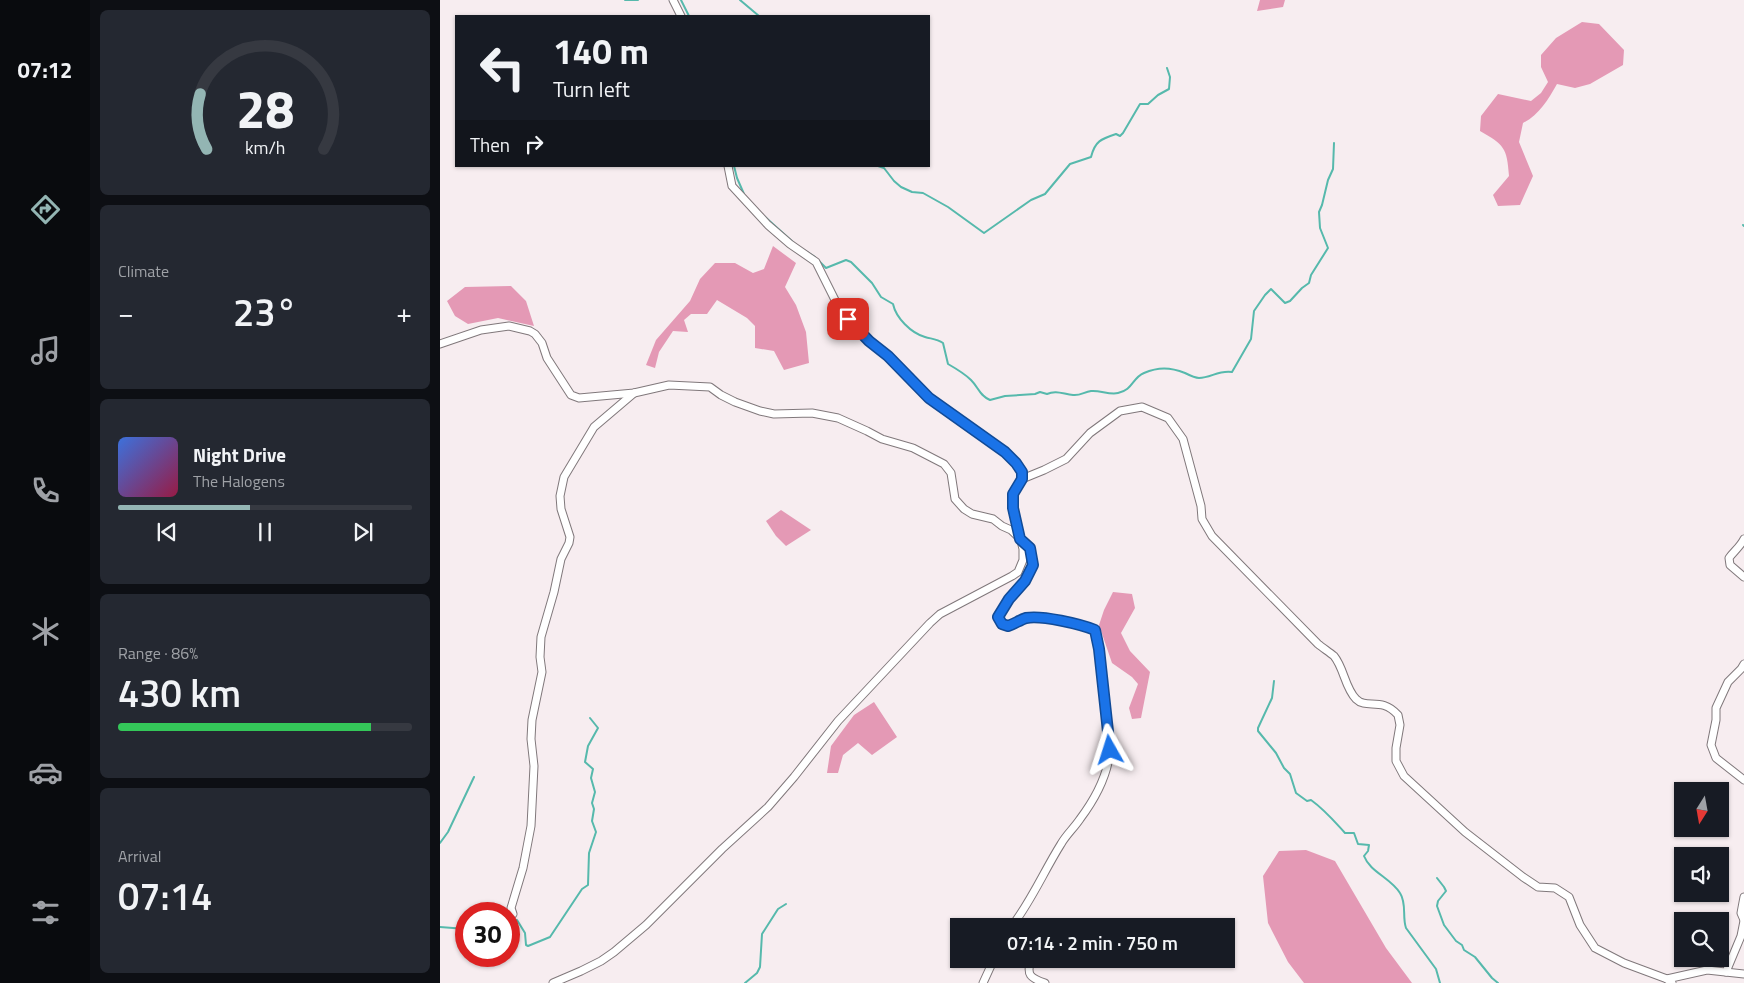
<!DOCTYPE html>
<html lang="en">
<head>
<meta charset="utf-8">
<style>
	:root { --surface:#171b24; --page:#242831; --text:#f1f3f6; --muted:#9ea1a6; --line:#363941; --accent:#93b5b3 }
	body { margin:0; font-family:"Titillium Web",sans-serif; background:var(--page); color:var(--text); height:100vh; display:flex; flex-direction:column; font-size:19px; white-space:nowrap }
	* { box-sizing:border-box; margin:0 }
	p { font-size:16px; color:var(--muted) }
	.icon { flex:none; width:28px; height:28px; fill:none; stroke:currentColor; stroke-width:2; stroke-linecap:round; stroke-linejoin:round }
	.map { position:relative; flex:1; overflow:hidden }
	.side { display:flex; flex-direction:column; gap:10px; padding:10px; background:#0d0f14; width:350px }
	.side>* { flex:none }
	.banner { position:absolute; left:15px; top:15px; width:475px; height:152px; border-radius:0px; box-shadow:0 1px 4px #0004; background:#171b24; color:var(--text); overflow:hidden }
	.needle { width:32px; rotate:191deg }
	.fabs { position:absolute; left:1234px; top:782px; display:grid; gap:10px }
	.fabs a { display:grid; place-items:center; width:55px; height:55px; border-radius:0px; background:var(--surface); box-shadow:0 1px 4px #0004; font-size:25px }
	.speed { position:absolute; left:15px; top:902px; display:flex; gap:10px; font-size:25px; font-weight:700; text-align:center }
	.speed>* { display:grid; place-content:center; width:65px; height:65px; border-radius:50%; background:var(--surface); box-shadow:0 1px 4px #0004; line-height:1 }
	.speed .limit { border:8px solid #d22; background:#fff; color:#111 }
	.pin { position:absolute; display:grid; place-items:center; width:42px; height:42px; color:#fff; margin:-21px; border-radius:10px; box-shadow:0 2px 8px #0006 }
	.me { position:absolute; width:55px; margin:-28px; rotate:354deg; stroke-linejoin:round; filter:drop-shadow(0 0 4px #0008) }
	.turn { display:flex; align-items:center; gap:18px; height:105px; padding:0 15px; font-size:22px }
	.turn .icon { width:65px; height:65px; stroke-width:2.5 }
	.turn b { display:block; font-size:35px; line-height:42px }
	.then { display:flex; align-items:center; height:48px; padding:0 15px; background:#0003; gap:10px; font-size:19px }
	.big { font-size:38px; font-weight:600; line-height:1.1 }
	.side .card { flex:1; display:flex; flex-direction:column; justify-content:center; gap:8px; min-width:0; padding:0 18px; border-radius:8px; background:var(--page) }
	.side .dial { align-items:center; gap:0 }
	.dial svg { height:130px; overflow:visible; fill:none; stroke:var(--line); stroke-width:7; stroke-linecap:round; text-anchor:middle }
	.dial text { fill:var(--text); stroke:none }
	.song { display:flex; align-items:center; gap:15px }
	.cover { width:60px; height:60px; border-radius:8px; background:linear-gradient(135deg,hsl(220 70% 55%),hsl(340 70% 35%)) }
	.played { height:5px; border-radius:2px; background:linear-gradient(90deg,var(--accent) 45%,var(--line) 45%) }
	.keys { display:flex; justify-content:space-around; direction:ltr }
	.heat { display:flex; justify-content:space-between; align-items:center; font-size:28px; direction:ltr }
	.charge { height:8px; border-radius:4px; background:linear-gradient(90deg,#34c759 86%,var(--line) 0) }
	.trip { position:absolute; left:510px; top:918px; width:285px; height:50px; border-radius:0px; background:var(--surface); box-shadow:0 1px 4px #0004; font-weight:600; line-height:50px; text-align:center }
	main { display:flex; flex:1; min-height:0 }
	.tab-bar { display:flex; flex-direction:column; width:90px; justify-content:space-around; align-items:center; background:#090b0e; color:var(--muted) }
	.tab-bar .icon { width:35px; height:35px }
	.tab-bar .selected { color:var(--accent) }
	.tab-bar b { font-size:22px; color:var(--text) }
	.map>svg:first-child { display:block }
</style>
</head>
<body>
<main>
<nav class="tab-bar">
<b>07:12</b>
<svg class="icon selected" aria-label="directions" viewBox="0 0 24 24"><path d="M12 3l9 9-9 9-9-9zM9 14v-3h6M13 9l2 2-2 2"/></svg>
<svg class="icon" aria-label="music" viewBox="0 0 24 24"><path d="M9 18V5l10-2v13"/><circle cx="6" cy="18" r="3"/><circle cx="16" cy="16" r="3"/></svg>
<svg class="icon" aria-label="phone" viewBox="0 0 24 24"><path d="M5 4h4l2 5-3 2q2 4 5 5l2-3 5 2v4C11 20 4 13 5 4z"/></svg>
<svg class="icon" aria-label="climate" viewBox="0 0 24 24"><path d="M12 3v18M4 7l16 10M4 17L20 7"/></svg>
<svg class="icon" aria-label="car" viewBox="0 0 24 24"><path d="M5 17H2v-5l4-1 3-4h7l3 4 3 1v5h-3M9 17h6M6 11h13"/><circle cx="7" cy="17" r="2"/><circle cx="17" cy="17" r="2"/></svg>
<svg class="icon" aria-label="filters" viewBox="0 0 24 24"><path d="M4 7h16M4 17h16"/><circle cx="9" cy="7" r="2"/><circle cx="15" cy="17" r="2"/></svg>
</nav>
<section class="side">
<div class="card dial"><svg viewBox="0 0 100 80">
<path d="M14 69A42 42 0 1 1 86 69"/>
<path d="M14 69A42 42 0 0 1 10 35" stroke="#93b5b3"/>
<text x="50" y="56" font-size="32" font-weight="700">28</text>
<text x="50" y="72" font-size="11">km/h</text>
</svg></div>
<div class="card"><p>Climate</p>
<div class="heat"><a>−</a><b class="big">23°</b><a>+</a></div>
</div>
<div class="card">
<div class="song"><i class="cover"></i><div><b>Night Drive</b><p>The Halogens</p></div></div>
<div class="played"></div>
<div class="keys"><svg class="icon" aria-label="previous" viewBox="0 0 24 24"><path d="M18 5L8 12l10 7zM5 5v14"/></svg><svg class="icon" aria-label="pause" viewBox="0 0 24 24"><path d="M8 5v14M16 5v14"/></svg><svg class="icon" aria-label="next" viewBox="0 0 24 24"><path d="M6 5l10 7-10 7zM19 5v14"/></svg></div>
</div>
<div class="card"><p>Range · 86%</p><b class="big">430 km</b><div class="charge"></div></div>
<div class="card"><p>Arrival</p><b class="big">07:14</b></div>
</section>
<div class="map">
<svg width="1304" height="983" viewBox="0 0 1304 983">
	<rect width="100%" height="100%" fill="#f7edf0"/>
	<g fill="#e499b5">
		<polygon points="820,0 845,0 843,7 817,11"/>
		<path d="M1142,22L1159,24L1184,50L1183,65L1150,84L1135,88L1117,84C1108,100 1099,115 1083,123L1079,142L1093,176L1080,205L1058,206L1053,195L1069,176C1067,147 1064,145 1040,131L1041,116L1058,94L1091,101L1101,93L1108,82L1101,67V55L1116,38Z"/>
		<polygon points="333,246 356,263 345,287 356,305 366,332 369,363 344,370 334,351 315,348 315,326 307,318 277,300 267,314 251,314 244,320 248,332 233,331 219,352 215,368 206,365 216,340 250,301 260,279 275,263 295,263 313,273 324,269"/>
		<polygon points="71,286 86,301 94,326 58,318 28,324 15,316 7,301 25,287"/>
		<polygon points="341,510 371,530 346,546 336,536 326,521"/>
		<polygon points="673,592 692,594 695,608 681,633 690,651 710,672 701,718 692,719 689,708 698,684 692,677 672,663 659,625 664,610"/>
		<polygon points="434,702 457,737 432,755 418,743 403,755 398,773 387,773 391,746 414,715"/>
		<polygon points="866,850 895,861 946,948 972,983 864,983 848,962 828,923 823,876 839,851"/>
	</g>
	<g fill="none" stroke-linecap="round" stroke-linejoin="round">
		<g stroke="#56b9ac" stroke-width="2">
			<polyline points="185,0 198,0"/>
			<polyline points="241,0 249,16"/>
			<polyline points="300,0 319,16"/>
			<polyline points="294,166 297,178 304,194"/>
			<path d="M438,166L444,168L454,181L461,187L472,192L483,193L508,207L544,233L591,200L605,194L630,164L651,157C655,141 661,139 676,134L680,136L683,133L700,104H708L718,95L729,89L730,77L727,68"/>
			<polyline points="324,216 354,243"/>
			<polyline points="1303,225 1304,226"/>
			<polyline points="364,250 375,257"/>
			<path d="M378,260L386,268L406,260L411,262L432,283L441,297L453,304C456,318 471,333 485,337C492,339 497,339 503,343L508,364C515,368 525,374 531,380C539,388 539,395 550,400L565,396L595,394L600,392L607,394C616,390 623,394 633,395C640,396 644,392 651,391C660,390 669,395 678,393C693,390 692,378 704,373C718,367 730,367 745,373C749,375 755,378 759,378C771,378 778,370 792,372L811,339L814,311L825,295L831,289L845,303L850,301L862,288L869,283L871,275L888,248L880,228L879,212L882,205L888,180L893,169L894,143"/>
			<path d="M834,681L832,698L818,728V731L836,753L844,768L850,774L856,793L867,801L871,800C885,810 894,821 905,833H914L918,844L929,845L928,851L924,856C930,872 951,878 960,893C967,904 962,916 966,928L996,969L1000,983"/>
			<polyline points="0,843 8,832 34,777"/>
			<polyline points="997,878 1004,887 1006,891 998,901 997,906 1004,925 1016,941 1022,945 1024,950 1035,957 1052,978 1058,983"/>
			<polyline points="69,924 74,920 77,920 85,933 86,945 88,946 110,937 142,889 148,885 149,853 156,832 152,821 154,809 152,803 155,792 151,778 153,769 145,762 148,746 158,728 150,718"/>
			<polyline points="0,927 26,929"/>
			<polyline points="305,983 317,973 320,967 322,934 338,909 346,904"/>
		</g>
		<g stroke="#80787b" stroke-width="9">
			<g id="minor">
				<polyline points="233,0 241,16"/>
				<path d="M0,344L41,330L69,326L90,331L95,334L102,343L107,358L131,395L139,398L194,393L229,385L270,387L281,395L295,402L320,411L334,414L372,413L398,418L427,431L442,439L473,448L504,464L511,473L515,499L524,509L532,514L553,519L562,526L571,530L590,548L593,565L585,581L569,599L558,617L562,624L568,626C574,624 580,620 586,618C602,614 640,624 655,631L659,649L670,750C668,774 655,799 640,819C634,828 626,835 621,844C604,871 592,900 572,926"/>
				<path d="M582,479L604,470L626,459L650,433L680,411L702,407L728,418L743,439L761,506L762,519L772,536L878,644C883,648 889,652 894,656C904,668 905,688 916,699C927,710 941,696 958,715L960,725L956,748V761L964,776L1025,832L1083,877L1098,887L1115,888L1129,897L1140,925L1155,948L1184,963L1227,979L1232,983"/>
				<path d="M1304,539C1300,547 1294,551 1289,558L1290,565L1304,577"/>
				<polyline points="1304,664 1301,669 1288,682 1276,708 1276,720 1271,745 1276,758 1304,780"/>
				<polyline points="1304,897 1301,913 1304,920"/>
				<polyline points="73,914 71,908 83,868 91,826 94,766 91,739 92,720 102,672 100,657 101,637 114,592 121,559 129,543 130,537 121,509 120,496 124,477 154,427 194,393"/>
				<path d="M591,959C586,975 590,978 605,983"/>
				<polyline points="1286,972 1301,936 1304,921"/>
				<polyline points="1227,979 1267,970 1304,974"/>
				<polyline points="113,983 141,971 161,961 174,952 206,925 282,849 328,807 354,777 398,721 490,623 500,614 572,576 578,572 583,560 583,549 573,508 573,494 582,479 582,472 576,463 565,452 489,398 448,357 416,328 400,310 376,262 350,244 328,225 292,186 288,166"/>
				<polyline points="543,983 554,959"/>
			</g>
		</g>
		<use href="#minor" stroke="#fff" stroke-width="7"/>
	</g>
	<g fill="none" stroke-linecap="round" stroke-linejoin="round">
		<g stroke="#114b97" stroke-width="12">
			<path id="route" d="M408,319L429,341L448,356L489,398L565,452L576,463L582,472V479L573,494V508L580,539L590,548L593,565L585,581L569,599L558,617L562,624L568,626C574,624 580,620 586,618C602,615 640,624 655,630L659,649L670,750"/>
		</g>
		<use href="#route" stroke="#1a73e8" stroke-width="9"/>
	</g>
</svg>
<div class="fabs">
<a><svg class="needle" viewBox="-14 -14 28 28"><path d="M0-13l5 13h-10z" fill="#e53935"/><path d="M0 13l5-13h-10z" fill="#9ea1a6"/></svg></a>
<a><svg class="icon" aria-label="sound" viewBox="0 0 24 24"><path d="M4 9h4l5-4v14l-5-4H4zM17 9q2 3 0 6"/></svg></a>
<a><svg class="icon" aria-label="search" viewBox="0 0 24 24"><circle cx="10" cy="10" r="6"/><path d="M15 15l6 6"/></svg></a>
</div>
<div class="speed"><div class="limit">30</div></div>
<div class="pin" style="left:408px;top:319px;background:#d93025"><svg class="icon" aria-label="arrive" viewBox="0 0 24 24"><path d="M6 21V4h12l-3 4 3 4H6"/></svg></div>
<svg class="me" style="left:670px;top:750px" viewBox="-20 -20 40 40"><path d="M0-17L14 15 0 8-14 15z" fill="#1a73e8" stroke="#fff" stroke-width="4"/></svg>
<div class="trip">07:14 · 2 min · 750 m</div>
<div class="banner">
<div class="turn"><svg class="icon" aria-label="left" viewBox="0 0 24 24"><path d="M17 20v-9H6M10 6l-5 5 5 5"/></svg><div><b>140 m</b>Turn left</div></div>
<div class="then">Then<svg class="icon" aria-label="right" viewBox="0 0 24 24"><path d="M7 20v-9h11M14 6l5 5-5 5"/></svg></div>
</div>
</div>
</main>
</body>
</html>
